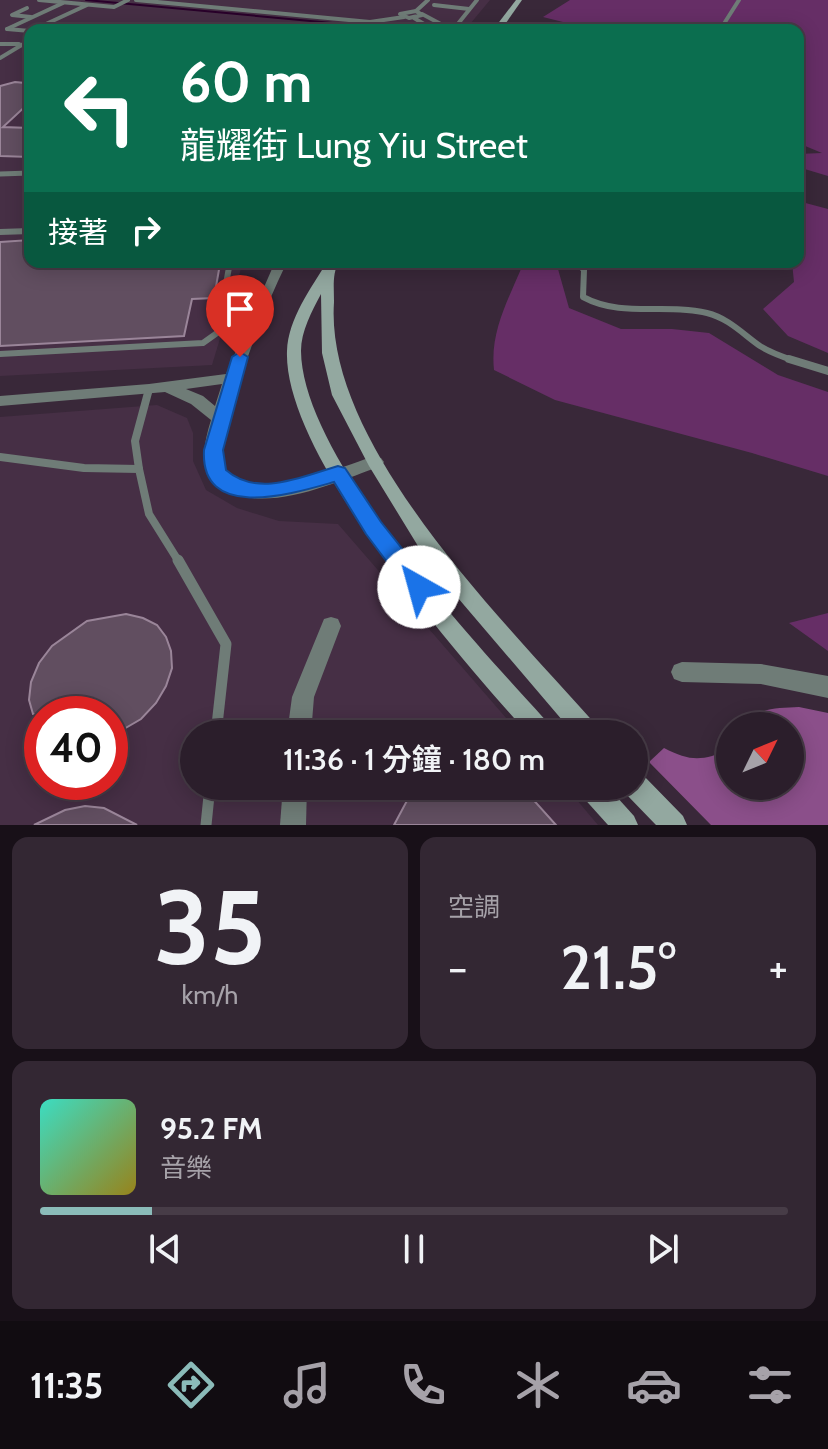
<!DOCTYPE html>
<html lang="zh-TW">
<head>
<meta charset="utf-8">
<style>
	:root { --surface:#2b1e2b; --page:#332733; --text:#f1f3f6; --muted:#a6a2a9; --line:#473c47; --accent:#8bbbb9 }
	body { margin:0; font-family:Cabin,"Noto Sans TC",sans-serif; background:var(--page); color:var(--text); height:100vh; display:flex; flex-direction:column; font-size:30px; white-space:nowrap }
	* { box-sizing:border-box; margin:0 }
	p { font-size:26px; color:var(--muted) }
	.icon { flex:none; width:44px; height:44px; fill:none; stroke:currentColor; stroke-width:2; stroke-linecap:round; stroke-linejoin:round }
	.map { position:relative; height:825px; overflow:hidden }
	.drawer { display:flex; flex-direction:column; gap:12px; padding:12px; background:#181018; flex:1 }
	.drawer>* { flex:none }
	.hud { position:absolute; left:24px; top:24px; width:780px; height:244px; border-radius:16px; box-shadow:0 4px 20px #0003,0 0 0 2px var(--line); background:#0b6e4f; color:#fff; overflow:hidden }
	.needle { width:52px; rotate:47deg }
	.tools { position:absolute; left:716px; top:712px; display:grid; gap:16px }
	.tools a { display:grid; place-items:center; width:88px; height:88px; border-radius:50%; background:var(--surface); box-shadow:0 4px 20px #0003,0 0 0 2px var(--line); font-size:40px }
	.speed { position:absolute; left:24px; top:696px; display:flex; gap:16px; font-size:40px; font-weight:700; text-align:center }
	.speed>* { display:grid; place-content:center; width:104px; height:104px; border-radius:50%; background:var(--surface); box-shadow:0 4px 20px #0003,0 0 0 2px var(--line); line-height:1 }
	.speed .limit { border:12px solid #d22; background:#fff; color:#111 }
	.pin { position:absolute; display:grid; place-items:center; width:68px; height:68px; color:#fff; margin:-82px -34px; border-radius:50% 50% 50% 0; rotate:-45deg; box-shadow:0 0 8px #0007 }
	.pin .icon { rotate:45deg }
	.me { position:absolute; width:88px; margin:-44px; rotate:322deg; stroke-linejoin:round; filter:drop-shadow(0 0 6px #0008) }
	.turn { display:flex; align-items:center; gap:28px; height:168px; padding:0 24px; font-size:36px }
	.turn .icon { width:104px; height:104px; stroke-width:2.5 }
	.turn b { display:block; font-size:56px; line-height:68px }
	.then { display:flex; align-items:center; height:76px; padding:0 24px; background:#0003; gap:16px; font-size:30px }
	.big { font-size:60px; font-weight:600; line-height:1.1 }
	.drawer .tile { flex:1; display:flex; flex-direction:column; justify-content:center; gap:12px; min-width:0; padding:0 28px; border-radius:16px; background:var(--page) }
	.drawer .dial { align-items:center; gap:0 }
	.dial b { font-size:104px; line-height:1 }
	.song { display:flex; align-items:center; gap:24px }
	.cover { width:96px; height:96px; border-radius:12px; background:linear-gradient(135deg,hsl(170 70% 55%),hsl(50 70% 35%)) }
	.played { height:8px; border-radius:4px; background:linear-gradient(90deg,var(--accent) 15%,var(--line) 15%) }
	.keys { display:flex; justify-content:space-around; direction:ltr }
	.heat { display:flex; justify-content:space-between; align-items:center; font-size:44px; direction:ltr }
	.drawer .tiles { flex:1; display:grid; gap:12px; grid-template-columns:1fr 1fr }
	.tile:last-child { grid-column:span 2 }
	.trip { position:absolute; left:180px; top:720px; width:468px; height:80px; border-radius:40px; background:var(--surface); box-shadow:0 4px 20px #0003,0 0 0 2px var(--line); font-weight:600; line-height:80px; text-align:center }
	.tab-bar { display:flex; height:128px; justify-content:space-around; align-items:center; background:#110c11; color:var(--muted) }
	.tab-bar .icon { width:56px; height:56px }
	.tab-bar .on { color:var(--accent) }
	.tab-bar b { font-size:36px; color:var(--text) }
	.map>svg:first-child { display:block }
</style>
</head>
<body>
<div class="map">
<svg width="828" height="825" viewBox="0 0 828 825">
	<rect width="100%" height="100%" fill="#392839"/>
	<g fill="#462f45" fill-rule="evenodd">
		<polygon points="0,0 490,0 465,30 30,30 30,262 243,262 212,365 0,376"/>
		<path d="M157,405L187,418L193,433V461L206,490L237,508L279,521L338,524L520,734H194V786H565L598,825H0V417ZM42,714H110V782H42Z"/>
	</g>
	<g fill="#662e66">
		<polygon points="570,0 828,0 828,176 798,167 798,154 822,153 798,143 798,30 551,30 567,23 543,17"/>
		<polygon points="798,201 828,209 828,353 788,336 763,309 794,282 792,262 798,262"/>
		<path d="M541,262H556L569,308L621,329H672L709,333L778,375L828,392V476L752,453L555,400L494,370C490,333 507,302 521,269Z"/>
		<polygon points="828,613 828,651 789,623"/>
	</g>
	<path fill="#8b4f8a" d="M799,707L828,713V825H711L649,762L664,748C691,762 703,761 730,749V786H790V726H744C757,707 778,708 799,707Z"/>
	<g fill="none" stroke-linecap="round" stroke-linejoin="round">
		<polyline stroke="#29002a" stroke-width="2" points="86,0 386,28"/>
	</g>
	<g fill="#614e60" stroke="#9a8599" stroke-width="2">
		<polygon points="15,82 25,83 30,102 3,127 30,128 30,157 0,156 0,86"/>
		<polygon points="30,240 30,262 220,264 214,298 192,299 184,336 0,346 0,242"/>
		<polygon points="126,614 143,618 157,625 166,637 171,651 172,668 166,686 156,703 141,719 110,737 110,714 33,714 29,700 31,682 39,663 52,646 87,621"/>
		<polygon points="419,786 521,786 556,825 394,825 410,795"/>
		<polygon points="85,806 104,808 137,825 34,825 65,810"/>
	</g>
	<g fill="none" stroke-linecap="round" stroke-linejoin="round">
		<g stroke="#6f7c77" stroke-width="4">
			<polyline points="39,0 114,7 128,0"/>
			<polyline points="136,0 370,22 404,17"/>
			<polyline points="434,5 469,9"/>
			<polyline points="27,8 12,15 31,17"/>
			<polygon points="416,11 422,15 409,18 400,14"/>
			<polyline points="416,11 428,0"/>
			<polyline points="422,14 452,30"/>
			<polyline points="414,18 434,30"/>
			<polyline points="7,29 63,3"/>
			<polyline points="7,29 30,31"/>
			<polyline points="33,30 87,5"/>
			<polyline points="453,30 477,0"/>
			<polyline points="720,30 739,0"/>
			<polyline points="0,44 19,44"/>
			<polyline points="0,58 30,40"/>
		</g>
		<polyline stroke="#6f7c77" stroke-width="5" points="0,174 30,173"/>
		<g stroke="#6f7c77" stroke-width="6">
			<polyline points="0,232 30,231"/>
			<path d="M577,262L584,270L583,297C622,318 665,303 707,313C728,318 743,334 760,346C771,353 783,357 795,361"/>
			<polyline points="0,354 203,343 217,333 230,262"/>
		</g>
		<g stroke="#6f7c77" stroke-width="8">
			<polyline points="789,359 828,371"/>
			<polyline points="0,457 84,468 139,469 149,514 179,562"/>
			<polyline points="139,469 135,441 149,389"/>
		</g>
		<g stroke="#6f7c77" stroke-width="11">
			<polyline points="178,560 226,644 216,734"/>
			<polyline points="206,825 210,786"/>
		</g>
		<g fill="#6f7c77" fill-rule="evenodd">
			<path d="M275,262H287C262,313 243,366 229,420C225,435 219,451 223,468C255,507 336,468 375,456L381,458L384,462L381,466C338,481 263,517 221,487C214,482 206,472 204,463C203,449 207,433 211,420L191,404L165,392L0,406V396L149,384L226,374ZM222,384L215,406L203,396L186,389Z"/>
			<polygon points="331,617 338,619 341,626 314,697 311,734 287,734 292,697 324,619"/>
			<polygon points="682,662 761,664 828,676 828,698 761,684 682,682 674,679 671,672 674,665"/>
			<polygon points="283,786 307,786 306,825 280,825"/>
		</g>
		<g fill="#93a8a0" fill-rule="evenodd">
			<polygon points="516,0 522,0 501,30 493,30"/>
			<path d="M327,262H339C332,273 334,288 334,302C324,446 507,624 597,726L601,734H574L429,564L369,466L332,395L322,353L321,294C312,311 301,331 301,351C302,459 479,647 551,726L555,734H528C458,655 283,456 287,351C288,319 311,288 327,262Z"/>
			<polygon points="634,772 643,775 683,816 687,825 656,825 625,793 623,786 634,786"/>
			<polygon points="578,786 607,786 634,816 638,825 608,825 581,795"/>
		</g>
	</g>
	<path fill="#1a73e8" stroke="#114b97" stroke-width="2" d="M240,352L248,357L223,450L226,470C258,498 303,476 338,466L345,468L381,522L427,580L430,587L427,594L419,596L411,594L366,534L334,482C295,493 200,523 204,450L232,357Z"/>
</svg>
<div class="tools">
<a><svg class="needle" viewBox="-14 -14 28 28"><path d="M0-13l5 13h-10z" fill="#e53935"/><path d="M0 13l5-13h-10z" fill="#a6a2a9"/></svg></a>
</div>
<div class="speed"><div class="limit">40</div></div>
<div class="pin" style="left:240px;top:357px;background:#d93025"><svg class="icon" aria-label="arrive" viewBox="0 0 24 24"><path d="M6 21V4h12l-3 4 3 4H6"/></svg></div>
<svg class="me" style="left:419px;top:587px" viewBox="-20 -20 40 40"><circle r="19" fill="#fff"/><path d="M0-13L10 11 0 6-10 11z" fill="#1a73e8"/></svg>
<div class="trip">11:36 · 1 分鐘 · 180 m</div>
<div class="hud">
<div class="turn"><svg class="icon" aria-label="left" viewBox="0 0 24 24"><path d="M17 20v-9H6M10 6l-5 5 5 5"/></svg><div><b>60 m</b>龍耀街 Lung Yiu Street</div></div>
<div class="then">接著<svg class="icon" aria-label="right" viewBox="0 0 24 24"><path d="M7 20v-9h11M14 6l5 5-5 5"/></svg></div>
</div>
</div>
<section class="drawer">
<div class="tiles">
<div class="tile dial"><b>35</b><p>km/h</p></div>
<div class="tile"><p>空調</p>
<div class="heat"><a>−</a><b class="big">21.5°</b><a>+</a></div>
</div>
<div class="tile">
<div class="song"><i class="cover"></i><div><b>95.2 FM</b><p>音樂</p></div></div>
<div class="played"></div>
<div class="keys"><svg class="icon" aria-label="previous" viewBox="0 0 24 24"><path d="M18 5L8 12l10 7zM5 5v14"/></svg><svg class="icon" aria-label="pause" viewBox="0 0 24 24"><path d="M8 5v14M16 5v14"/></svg><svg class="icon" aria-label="next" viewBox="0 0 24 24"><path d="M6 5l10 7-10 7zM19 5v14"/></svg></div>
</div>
</div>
</section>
<nav class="tab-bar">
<b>11:35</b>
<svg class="icon on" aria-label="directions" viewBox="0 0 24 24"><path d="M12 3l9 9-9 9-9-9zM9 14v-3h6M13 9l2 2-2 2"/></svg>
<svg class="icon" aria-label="music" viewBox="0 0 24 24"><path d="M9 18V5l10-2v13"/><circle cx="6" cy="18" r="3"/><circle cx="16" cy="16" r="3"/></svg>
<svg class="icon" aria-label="phone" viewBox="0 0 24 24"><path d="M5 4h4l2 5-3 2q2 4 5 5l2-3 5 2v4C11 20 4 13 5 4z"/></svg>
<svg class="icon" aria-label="climate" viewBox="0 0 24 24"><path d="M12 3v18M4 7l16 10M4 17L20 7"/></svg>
<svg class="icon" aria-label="car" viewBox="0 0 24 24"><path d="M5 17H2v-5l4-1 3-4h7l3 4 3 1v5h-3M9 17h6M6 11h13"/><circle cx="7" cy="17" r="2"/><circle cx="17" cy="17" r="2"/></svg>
<svg class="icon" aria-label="filters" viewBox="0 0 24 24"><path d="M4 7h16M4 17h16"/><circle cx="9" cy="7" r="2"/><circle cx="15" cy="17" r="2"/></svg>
</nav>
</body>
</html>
